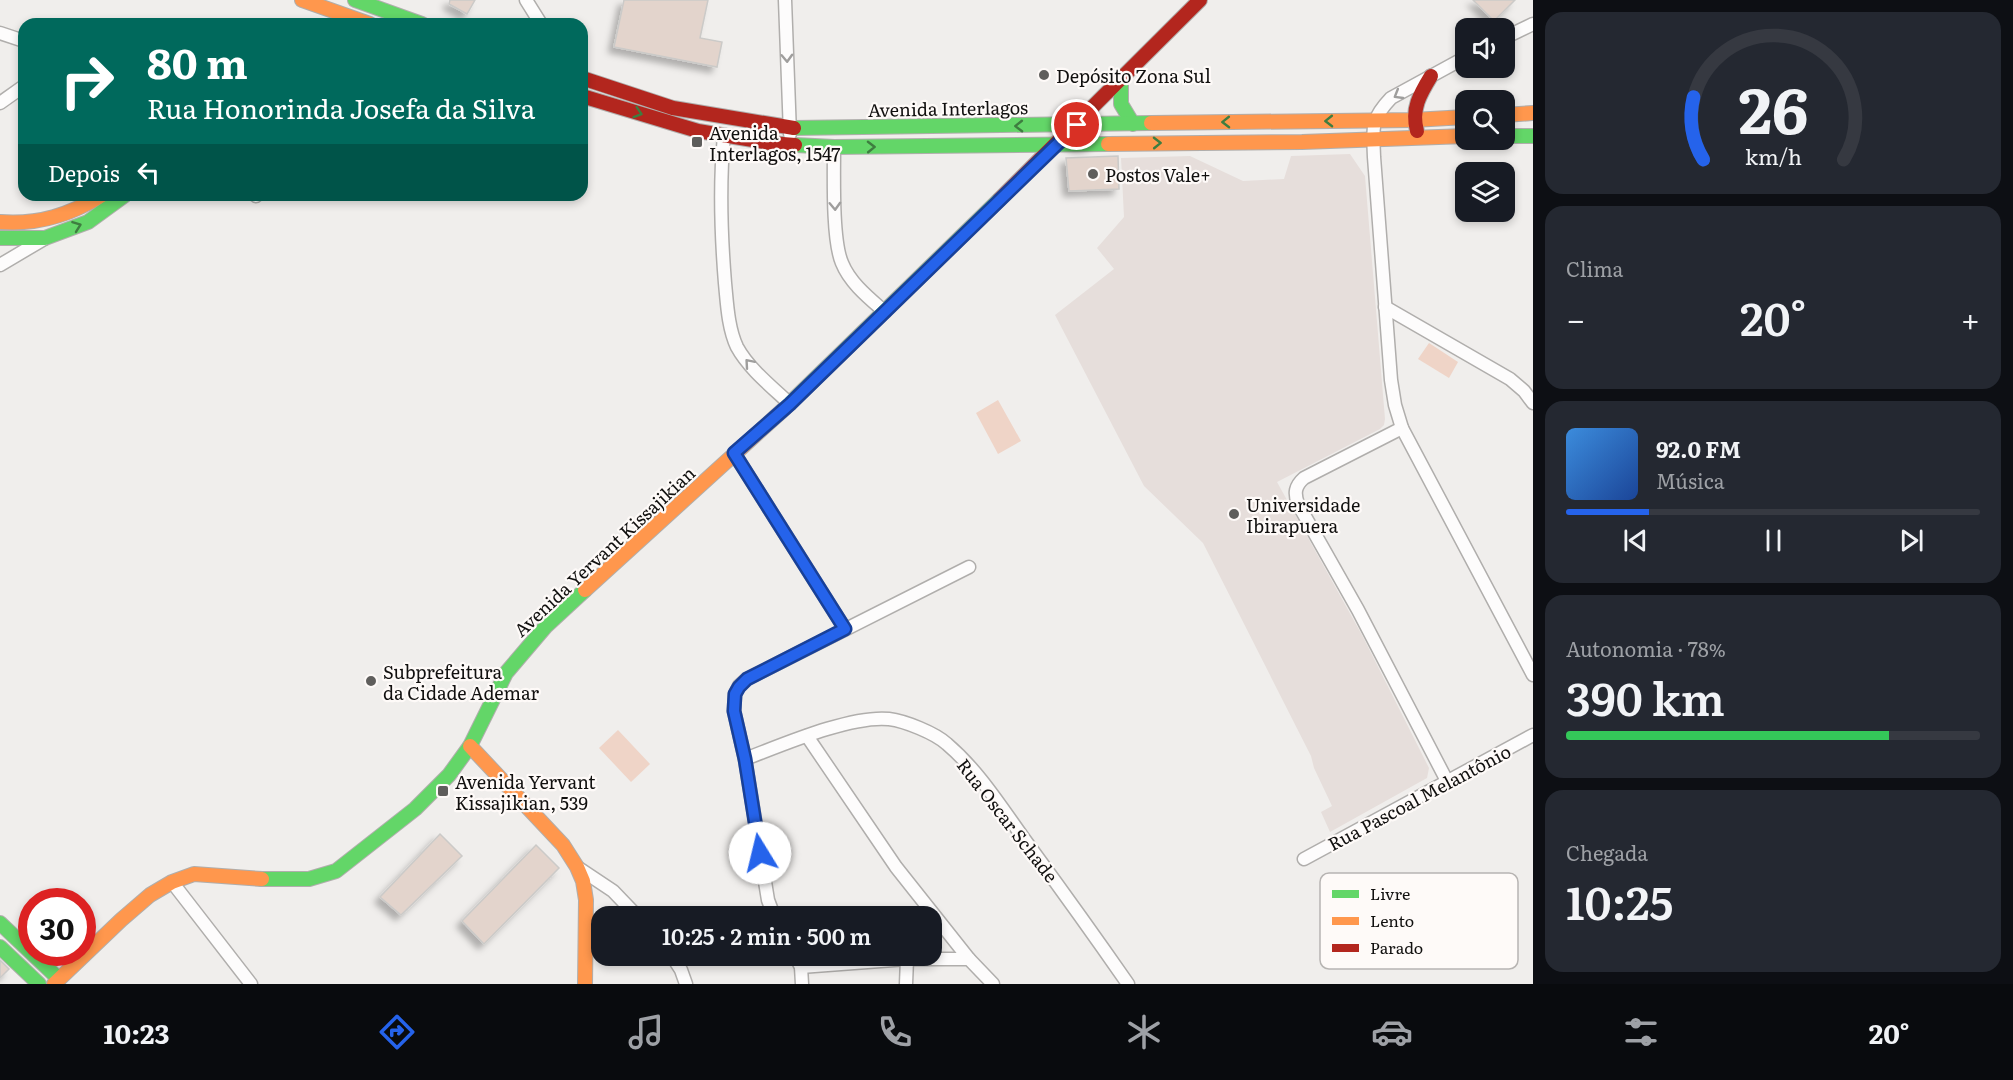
<!DOCTYPE html>
<html lang="pt">
<head>
<meta charset="utf-8">
<style>
	:root { --surface:#171b24; --page:#242831; --text:#f1f3f6; --muted:#9ea1a6; --line:#363941; --accent:#2563eb }
	body { margin:0; font-family:Literata,serif; background:var(--page); color:var(--text); height:100vh; display:flex; flex-direction:column; font-size:22px; white-space:nowrap }
	* { box-sizing:border-box; margin:0 }
	p { font-size:20px; color:var(--muted) }
	.icon { flex:none; width:33px; height:33px; fill:none; stroke:currentColor; stroke-width:2; stroke-linecap:round; stroke-linejoin:round }
	.map { position:relative; flex:1; overflow:hidden }
	.drawer { display:flex; flex-direction:column; gap:12px; padding:12px; background:#0d0f14; width:480px }
	.drawer>* { flex:none }
	.guide { position:absolute; left:18px; top:18px; width:570px; height:183px; border-radius:18px; box-shadow:0 3px 9px #0003; background:#00695c; color:#fff; overflow:hidden }
	.buttons { position:absolute; left:1455px; top:18px; display:grid; gap:12px }
	.buttons a { display:grid; place-items:center; width:60px; height:60px; border-radius:12px; background:var(--surface); box-shadow:0 3px 9px #0003; font-size:30px }
	.speed { position:absolute; left:18px; top:888px; display:flex; gap:12px; font-size:30px; font-weight:700; text-align:center }
	.speed>* { display:grid; place-content:center; width:78px; height:78px; border-radius:50%; background:var(--surface); box-shadow:0 3px 9px #0003; line-height:1 }
	.speed .limit { border:9px solid #d22; background:#fff; color:#111 }
	.pin { position:absolute; display:grid; place-items:center; width:51px; height:51px; color:#fff; margin:-26px; border:3px solid #fff; border-radius:50%; box-shadow:0 2px 6px #0007 }
	.me { position:absolute; width:66px; margin:-33px; rotate:351deg; stroke-linejoin:round; filter:drop-shadow(0 0 4px #0008) }
	.turn { display:flex; align-items:center; gap:21px; height:126px; padding:0 30px; font-size:27px }
	.turn .icon { width:78px; height:78px; stroke-width:2.5 }
	.turn b { display:block; font-size:42px; line-height:51px }
	.then { display:flex; align-items:center; height:57px; padding:0 30px; background:#0003; gap:12px; font-size:22px }
	.big { font-size:45px; font-weight:600; line-height:1.1 }
	.drawer .widget { flex:1; display:flex; flex-direction:column; justify-content:center; gap:9px; min-width:0; padding:0 21px; border-radius:18px; background:var(--page) }
	.drawer .dial { align-items:center; gap:0 }
	.dial svg { height:156px; overflow:visible; fill:none; stroke:var(--line); stroke-width:7; stroke-linecap:round; text-anchor:middle }
	.dial text { fill:var(--text); stroke:none }
	.song { display:flex; align-items:center; gap:18px }
	.cover { width:72px; height:72px; border-radius:9px; background:linear-gradient(135deg,hsl(210 70% 55%),hsl(220 70% 35%)) }
	.played { height:6px; border-radius:3px; background:linear-gradient(90deg,var(--accent) 20%,var(--line) 20%) }
	.keys { display:flex; justify-content:space-around; direction:ltr }
	.heat { display:flex; justify-content:space-between; align-items:center; font-size:33px; direction:ltr }
	.charge { height:9px; border-radius:4px; background:linear-gradient(90deg,#34c759 78%,var(--line) 0) }
	.trip { position:absolute; left:591px; top:906px; width:351px; height:60px; border-radius:18px; background:var(--surface); box-shadow:0 3px 9px #0003; font-weight:600; line-height:60px; text-align:center }
	.menu { display:flex; height:96px; justify-content:space-around; align-items:center; background:#090b0e; color:var(--muted) }
	.menu .icon { width:42px; height:42px }
	.menu .selected { color:var(--accent) }
	.menu b { font-size:27px; color:var(--text) }
	main { display:flex; flex:1; min-height:0 }
	.map>svg:first-child { display:block }
</style>
</head>
<body>
<main>
<div class="map">
<svg width="1533" height="984" viewBox="0 0 1533 984">
	<defs>
		<filter id="shadow"><feDropShadow dx="-5.5" dy="5.5" stdDeviation="3" flood-color="#0004"/></filter>
	</defs>
	<rect width="100%" height="100%" fill="#f0eeec"/>
	<polygon fill="#e6dedb" points="1350,154 1365,176 1385,419 1384,425 1380,429 1277,482 1362,635 1429,768 1427,778 1330,832 1321,812 1332,806 1314,768 1311,756 1203,543 1144,486 1055,315 1114,269 1097,248 1124,217 1121,158 1190,156 1243,181 1284,179 1291,156"/>
	<g fill="#efd4c7">
		<polygon points="1429,343 1458,362 1449,378 1418,359"/>
		<polygon points="998,400 1021,441 998,454 976,413"/>
		<polygon points="618,730 650,764 631,782 599,748"/>
	</g>
	<g fill="#e3d4cc" stroke="#cbcac8" stroke-width="1.5" filter="url(#shadow)">
		<polygon points="450,0 475,0 467,14 449,4"/>
		<polygon points="624,0 708,0 700,38 722,42 717,67 614,47"/>
		<polygon points="1473,0 1515,0 1494,21"/>
		<polygon points="1118,156 1119,189 1069,191 1066,158"/>
		<polygon points="440,834 462,856 401,915 380,897"/>
		<polygon points="536,845 559,868 484,944 462,921"/>
		<polygon points="0,960 9,969 0,978"/>
	</g>
	<g fill="none" stroke-linecap="round" stroke-linejoin="round">
		<g stroke="#b0aeac" stroke-width="15">
			<g id="street">
				<polyline points="526,0 541,24"/>
				<polyline points="785,0 790,134"/>
				<polyline points="0,33 24,41"/>
				<polyline points="1504,38 1533,24"/>
				<path d="M1466,57L1391,98C1370,120 1373,128 1374,157L1391,380L1395,405L1402,428L1533,675"/>
				<polyline points="0,103 24,86"/>
				<path d="M724,136C719,186 721,234 725,283C727,303 728,328 737,347C749,369 772,387 790,404"/>
				<path d="M834,147C834,175 832,240 842,263C850,283 869,298 885,312"/>
				<polyline points="255,195 256,196"/>
				<polyline points="0,265 44,239"/>
				<polyline points="1385,307 1510,379 1524,391 1533,403"/>
				<path d="M1402,428L1304,478C1295,486 1294,493 1298,504L1358,610L1447,781"/>
				<polyline points="734,453 845,629"/>
				<polyline points="807,736 896,867 969,959"/>
				<path d="M745,759C782,745 851,715 889,719C905,721 935,733 947,744C981,773 1004,812 1030,847C1063,892 1096,938 1128,984"/>
				<polyline points="1304,859 1533,735"/>
				<polyline points="577,867 613,891 637,916"/>
				<polyline points="172,882 251,984"/>
				<polyline points="774,916 768,900 745,759 734,711 735,694 739,686 747,679 969,567"/>
				<polyline points="672,956 681,970 686,984"/>
				<polyline points="795,956 801,967 802,984"/>
				<polyline points="801,967 907,959 969,959 993,984"/>
				<polyline points="906,984 907,959"/>
			</g>
		</g>
		<g stroke="#b0aeac" stroke-width="16">
			<g id="fast">
				<polyline points="355,0 422,24"/>
				<polyline points="1121,77 1121,104 1133,124"/>
				<polyline points="794,128 1151,123"/>
				<polyline points="1504,136 1533,136"/>
				<polyline points="795,145 834,147 1108,144"/>
				<polyline points="0,238 45,238 88,222 125,195"/>
				<polyline points="784,409 999,200"/>
				<polyline points="262,879 309,879 336,871 415,809 449,775 470,746 506,673 546,626 585,590"/>
				<polyline points="0,923 59,979"/>
				<polyline points="0,947 39,984"/>
			</g>
		</g>
		<g stroke="#b0aeac" stroke-width="16">
			<g id="slow">
				<polyline points="302,0 370,24"/>
				<polyline points="1504,115 1533,113"/>
				<polyline points="1151,123 1413,120 1466,117"/>
				<polyline points="1108,144 1302,142 1466,136"/>
				<path d="M0,222C38,225 70,215 102,195"/>
				<polyline points="585,590 784,409"/>
				<polyline points="470,746 563,845 577,867 583,881 586,900 585,984"/>
				<polyline points="54,984 121,920 150,895 172,882 194,874 262,879"/>
			</g>
		</g>
		<g stroke="#b0aeac" stroke-width="16">
			<g id="jam">
				<polyline points="582,78 673,108 794,128"/>
				<polyline points="582,96 698,131 770,143 795,145"/>
				<path d="M1417,131C1411,109 1420,94 1431,76"/>
				<polyline points="999,200 1200,0"/>
			</g>
		</g>
		<use href="#street" stroke="#fdfcfc" stroke-width="12"/>
		<use href="#fast" stroke="#63d668" stroke-width="14"/>
		<use href="#slow" stroke="#ff974d" stroke-width="14"/>
		<use href="#jam" stroke="#b3261e" stroke-width="14"/>
	</g>
	<defs><path id="oneway-chevron" d="M-2-3.5L2.5 0L-2 3.5" fill="none" stroke-width="1.6" stroke-linecap="round" stroke-linejoin="round" transform="scale(1.5)"/></defs>
	<g stroke="#9f9e9d">
		<use href="#oneway-chevron" transform="translate(787 58) rotate(88)"/>
		<use href="#oneway-chevron" transform="translate(1398 95) rotate(149)"/>
		<use href="#oneway-chevron" transform="translate(835 206) rotate(88)"/>
		<use href="#oneway-chevron" transform="translate(749 363) rotate(-131)"/>
	</g>
	<g stroke="#3e7d40">
		<use href="#oneway-chevron" transform="translate(638 113) rotate(17)"/>
		<use href="#oneway-chevron" transform="translate(1329 121) rotate(179)"/>
		<use href="#oneway-chevron" transform="translate(1226 122) rotate(179)"/>
		<use href="#oneway-chevron" transform="translate(1019 126) rotate(179)"/>
		<use href="#oneway-chevron" transform="translate(1157 143) rotate(-1)"/>
		<use href="#oneway-chevron" transform="translate(871 147) rotate(-1)"/>
		<use href="#oneway-chevron" transform="translate(77 226) rotate(-20)"/>
	</g>
	<g fill="none" stroke-linecap="round" stroke-linejoin="round">
		<g stroke="#184099" stroke-width="15">
			<polyline id="route" points="760,853 745,759 734,711 735,694 739,687 747,679 845,629 734,453 790,404 1077,125"/>
		</g>
		<use href="#route" stroke="#2563eb" stroke-width="10"/>
	</g>
	<g fill="#5f5e5c" stroke="#fefaf8" stroke-width="2">
		<circle cx="1044" cy="75" r="6"/>
		<rect x="691" y="136" width="12" height="12" rx="3"/>
		<circle cx="1093" cy="174" r="6"/>
		<circle cx="1234" cy="514" r="6"/>
		<circle cx="371" cy="681" r="6"/>
		<rect x="437" y="785" width="12" height="12" rx="3"/>
	</g>
	<g text-anchor="middle" dominant-baseline="central" stroke-width="4.5" stroke-linejoin="round" paint-order="stroke">
		<g font-size="18" fill="#11100f" stroke="#fefaf8" text-anchor="start">
			<text x="1056" y="75">Depósito Zona Sul</text>
			<text x="709" y="132">Avenida<tspan x="709" dy="21">Interlagos, 1547</tspan></text>
			<text x="1105" y="174">Postos Vale+</text>
			<text x="1246" y="504">Universidade<tspan x="1246" dy="21">Ibirapuera</tspan></text>
			<text x="383" y="671">Subprefeitura<tspan x="383" dy="21">da Cidade Ademar</tspan></text>
			<text x="455" y="781">Avenida Yervant<tspan x="455" dy="21">Kissajikian, 539</tspan></text>
		</g>
		<g font-size="18" fill="#11100f" stroke="#fefaf8">
			<text transform="translate(948 108) rotate(-1)">Avenida Interlagos</text>
			<text transform="translate(604 551) rotate(-43)">Avenida Yervant Kissajikian</text>
			<text transform="translate(1419 797) rotate(-28)">Rua Pascoal Melantônio</text>
			<text transform="translate(1008 820) rotate(52)">Rua Oscar Schade</text>
		</g>
	</g>
	<rect x="1320" y="873" width="198" height="96" rx="9" fill="#fefaf8" stroke="#b7b4b2" stroke-width="1.5"/>
	<rect x="1332" y="890" width="27" height="8" fill="#63d668"/>
	<rect x="1332" y="917" width="27" height="8" fill="#ff974d"/>
	<rect x="1332" y="944" width="27" height="8" fill="#b3261e"/>
	<g font-size="16" fill="#11100f">
		<text x="1370" y="900">Livre</text>
		<text x="1370" y="927">Lento</text>
		<text x="1370" y="954">Parado</text>
	</g>
</svg>
<div class="buttons">
<a><svg class="icon" aria-label="sound" viewBox="0 0 24 24"><path d="M4 9h4l5-4v14l-5-4H4zM17 9q2 3 0 6"/></svg></a>
<a><svg class="icon" aria-label="search" viewBox="0 0 24 24"><circle cx="10" cy="10" r="6"/><path d="M15 15l6 6"/></svg></a>
<a><svg class="icon" aria-label="layers" viewBox="0 0 24 24"><path d="M12 4l9 5-9 5-9-5zM3 14l9 5 9-5"/></svg></a>
</div>
<div class="speed"><div class="limit">30</div></div>
<div class="pin" style="left:1077px;top:125px;background:#d93025"><svg class="icon" aria-label="arrive" viewBox="0 0 24 24"><path d="M6 21V4h12l-3 4 3 4H6"/></svg></div>
<svg class="me" style="left:760px;top:853px" viewBox="-20 -20 40 40"><circle r="19" fill="#fff"/><path d="M0-13L10 11 0 6-10 11z" fill="#2563eb"/></svg>
<div class="trip">10:25 · 2 min · 500 m</div>
<div class="guide">
<div class="turn"><svg class="icon" aria-label="right" viewBox="0 0 24 24"><path d="M7 20v-9h11M14 6l5 5-5 5"/></svg><div><b>80 m</b>Rua Honorinda Josefa da Silva</div></div>
<div class="then">Depois<svg class="icon" aria-label="left" viewBox="0 0 24 24"><path d="M17 20v-9H6M10 6l-5 5 5 5"/></svg></div>
</div>
</div>
<section class="drawer">
<div class="widget dial"><svg viewBox="0 0 100 80">
<path d="M14 69A42 42 0 1 1 86 69"/>
<path d="M14 69A42 42 0 0 1 9 37" stroke="#2563eb"/>
<text x="50" y="56" font-size="32" font-weight="700">26</text>
<text x="50" y="72" font-size="11">km/h</text>
</svg></div>
<div class="widget"><p>Clima</p>
<div class="heat"><a>−</a><b class="big">20°</b><a>+</a></div>
</div>
<div class="widget">
<div class="song"><i class="cover"></i><div><b>92.0 FM</b><p>Música</p></div></div>
<div class="played"></div>
<div class="keys"><svg class="icon" aria-label="previous" viewBox="0 0 24 24"><path d="M18 5L8 12l10 7zM5 5v14"/></svg><svg class="icon" aria-label="pause" viewBox="0 0 24 24"><path d="M8 5v14M16 5v14"/></svg><svg class="icon" aria-label="next" viewBox="0 0 24 24"><path d="M6 5l10 7-10 7zM19 5v14"/></svg></div>
</div>
<div class="widget"><p>Autonomia · 78%</p><b class="big">390 km</b><div class="charge"></div></div>
<div class="widget"><p>Chegada</p><b class="big">10:25</b></div>
</section>
</main>
<nav class="menu">
<b>10:23</b>
<svg class="icon selected" aria-label="directions" viewBox="0 0 24 24"><path d="M12 3l9 9-9 9-9-9zM9 14v-3h6M13 9l2 2-2 2"/></svg>
<svg class="icon" aria-label="music" viewBox="0 0 24 24"><path d="M9 18V5l10-2v13"/><circle cx="6" cy="18" r="3"/><circle cx="16" cy="16" r="3"/></svg>
<svg class="icon" aria-label="phone" viewBox="0 0 24 24"><path d="M5 4h4l2 5-3 2q2 4 5 5l2-3 5 2v4C11 20 4 13 5 4z"/></svg>
<svg class="icon" aria-label="climate" viewBox="0 0 24 24"><path d="M12 3v18M4 7l16 10M4 17L20 7"/></svg>
<svg class="icon" aria-label="car" viewBox="0 0 24 24"><path d="M5 17H2v-5l4-1 3-4h7l3 4 3 1v5h-3M9 17h6M6 11h13"/><circle cx="7" cy="17" r="2"/><circle cx="17" cy="17" r="2"/></svg>
<svg class="icon" aria-label="filters" viewBox="0 0 24 24"><path d="M4 7h16M4 17h16"/><circle cx="9" cy="7" r="2"/><circle cx="15" cy="17" r="2"/></svg>
<b>20°</b>
</nav>
</body>
</html>
